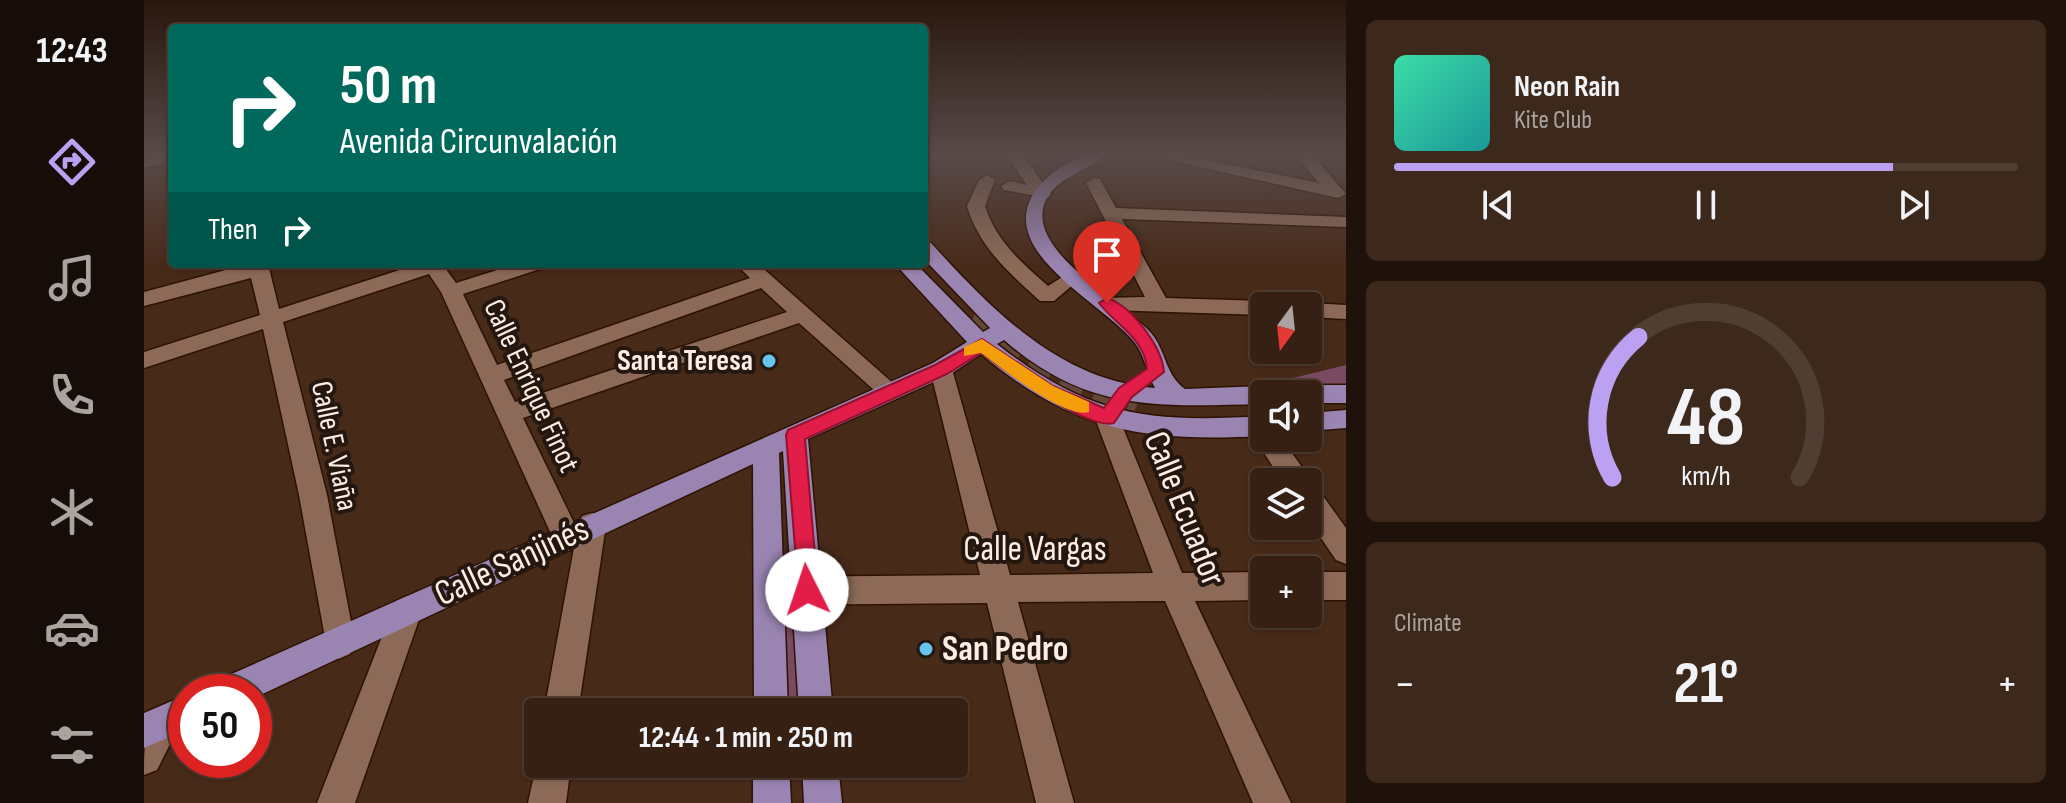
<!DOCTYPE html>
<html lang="en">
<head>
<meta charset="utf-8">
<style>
	:root { --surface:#362013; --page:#3d281c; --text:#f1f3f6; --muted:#aaa3a0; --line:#503e33; --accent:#bca0f2 }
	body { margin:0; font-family:"Sofia Sans Condensed",sans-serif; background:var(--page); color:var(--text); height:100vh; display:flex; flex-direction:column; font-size:30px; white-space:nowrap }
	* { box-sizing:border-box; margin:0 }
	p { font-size:26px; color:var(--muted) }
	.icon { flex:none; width:44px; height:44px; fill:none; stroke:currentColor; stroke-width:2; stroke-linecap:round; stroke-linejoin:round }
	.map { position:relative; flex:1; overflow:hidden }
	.side { display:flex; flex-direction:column; gap:20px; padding:20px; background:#1e120a; width:720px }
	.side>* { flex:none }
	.top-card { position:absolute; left:24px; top:24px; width:760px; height:244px; border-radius:8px; box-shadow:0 2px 6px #0004,0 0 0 2px var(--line); background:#00695c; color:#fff; overflow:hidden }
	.needle { width:52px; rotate:195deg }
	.buttons { position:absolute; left:1106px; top:292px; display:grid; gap:16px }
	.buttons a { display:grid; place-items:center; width:72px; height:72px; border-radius:8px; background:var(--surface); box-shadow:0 2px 6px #0004,0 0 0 2px var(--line); font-size:40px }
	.speed { position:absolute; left:24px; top:674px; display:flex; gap:16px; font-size:40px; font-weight:700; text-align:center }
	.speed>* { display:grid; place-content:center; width:104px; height:104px; border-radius:50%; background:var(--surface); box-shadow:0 2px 6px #0004,0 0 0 2px var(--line); line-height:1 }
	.speed .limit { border:12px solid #d22; background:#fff; color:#111 }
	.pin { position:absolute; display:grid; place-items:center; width:68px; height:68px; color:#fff; margin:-82px -34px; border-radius:50% 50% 50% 0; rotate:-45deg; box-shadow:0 0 8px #0007 }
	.pin .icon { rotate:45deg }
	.me { position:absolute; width:88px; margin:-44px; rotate:356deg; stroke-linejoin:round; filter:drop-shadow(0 0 6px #0008) }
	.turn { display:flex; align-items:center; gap:28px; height:168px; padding:0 40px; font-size:36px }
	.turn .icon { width:104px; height:104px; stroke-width:2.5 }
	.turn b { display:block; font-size:56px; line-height:68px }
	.then { display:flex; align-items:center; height:76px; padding:0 40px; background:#0003; gap:16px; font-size:30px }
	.big { font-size:60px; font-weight:700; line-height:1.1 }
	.side .tile { flex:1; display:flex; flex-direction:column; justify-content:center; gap:12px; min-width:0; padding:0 28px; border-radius:12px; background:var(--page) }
	.side .dial { align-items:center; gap:0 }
	.dial svg { height:208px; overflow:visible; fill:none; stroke:var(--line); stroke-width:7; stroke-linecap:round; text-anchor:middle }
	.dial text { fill:var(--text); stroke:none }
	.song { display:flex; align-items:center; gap:24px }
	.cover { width:96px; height:96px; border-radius:12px; background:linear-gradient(135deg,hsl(160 70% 55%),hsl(180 70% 35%)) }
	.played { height:8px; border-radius:4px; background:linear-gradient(90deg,var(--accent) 80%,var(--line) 80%) }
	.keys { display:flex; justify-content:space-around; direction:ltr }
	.heat { display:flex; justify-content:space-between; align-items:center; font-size:44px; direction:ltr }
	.trip { position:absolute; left:380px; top:698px; width:444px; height:80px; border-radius:8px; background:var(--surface); box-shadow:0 2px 6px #0004,0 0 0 2px var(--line); font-weight:700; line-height:80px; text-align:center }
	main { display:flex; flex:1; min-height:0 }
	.tab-bar { display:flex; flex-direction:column; width:144px; justify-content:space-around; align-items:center; background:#160d08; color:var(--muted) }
	.tab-bar .icon { width:56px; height:56px }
	.tab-bar .selected { color:var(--accent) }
	.tab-bar b { font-size:36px; color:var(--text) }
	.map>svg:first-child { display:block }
</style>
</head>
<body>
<main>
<nav class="tab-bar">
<b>12:43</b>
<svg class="icon selected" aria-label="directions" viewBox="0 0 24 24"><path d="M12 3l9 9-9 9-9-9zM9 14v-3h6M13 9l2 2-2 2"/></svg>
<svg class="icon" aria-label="music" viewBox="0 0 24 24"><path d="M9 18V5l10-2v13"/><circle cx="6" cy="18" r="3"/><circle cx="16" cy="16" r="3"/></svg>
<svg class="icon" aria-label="phone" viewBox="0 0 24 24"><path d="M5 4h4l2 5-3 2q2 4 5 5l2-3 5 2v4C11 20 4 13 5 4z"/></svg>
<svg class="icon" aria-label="climate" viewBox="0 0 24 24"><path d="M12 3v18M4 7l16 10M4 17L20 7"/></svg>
<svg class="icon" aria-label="car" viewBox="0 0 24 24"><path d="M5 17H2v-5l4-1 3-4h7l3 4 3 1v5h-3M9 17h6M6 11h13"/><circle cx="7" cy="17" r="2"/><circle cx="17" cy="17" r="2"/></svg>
<svg class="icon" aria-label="filters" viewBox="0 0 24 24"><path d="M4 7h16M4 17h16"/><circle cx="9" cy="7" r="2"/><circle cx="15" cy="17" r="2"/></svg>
</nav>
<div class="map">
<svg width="1202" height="803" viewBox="0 0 1202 803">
	<rect width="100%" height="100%" fill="#482a19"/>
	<g fill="#794a61">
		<polygon points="1202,365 1202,388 1135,390 1129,383"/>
		<polygon points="633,610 654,610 659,712 637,712"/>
	</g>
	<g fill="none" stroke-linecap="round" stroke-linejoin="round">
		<polyline stroke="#634738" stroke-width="24" stroke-dasharray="24 12" stroke-linecap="butt" points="828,319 904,374 991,410"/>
		<g stroke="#2d1202" stroke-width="3">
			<g id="minor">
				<polygon points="19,153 28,153 28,161 0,168 0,158"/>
				<polygon points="861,153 877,153 907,194 904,198 860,190 857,186 866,181 883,185"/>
				<polygon points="994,153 1028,153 1175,183 1150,153 1167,153 1202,194 1194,198"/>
				<path d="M843,175L851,180L841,206C852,241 877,262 904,286L928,271L938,277L910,301H896C865,273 835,247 823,206L835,180Z"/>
				<polygon points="950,178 956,179 972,208 1202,217 1202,227 978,219 1022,298 1120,301 1129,306 1120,306 1120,315 963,310 956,308 953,303 956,298 1001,297 942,183"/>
				<path d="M104,264H124L135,309L274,264H304L301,268L312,283L372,264H402L399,268L319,294L353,365L606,278L592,264H614L759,392L755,398H739L655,323L379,418L433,529L438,516L448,513L458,516L462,525L434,712H400L430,548L423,551L413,547L297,292L285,274L139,322L183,495L211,643L206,654L195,659L184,654L155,495L119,329L0,368V352L116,315L107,278L0,306V292ZM617,288L643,312L371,402L360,380Z"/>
				<polygon points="1164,303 1202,305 1202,319 1164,317 1164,306 1156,306"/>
				<polygon points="797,361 808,369 866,575 1009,573 951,418 954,411 972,411 975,418 1038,573 1120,572 1120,600 1051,601 1147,803 1109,803 1021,601 874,602 930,803 892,803 843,603 625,605 614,601 610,591 614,581 625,577 836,575 786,369"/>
				<polygon points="1120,429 1120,438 1137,438 1163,474 1165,486 1174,489 1202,528 1202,564 1192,560 1164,519 1164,482 1139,482 1110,438"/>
				<rect x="1164" y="572" width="38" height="28"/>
				<polygon points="263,596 274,601 278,611 211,803 173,803 248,611 252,601"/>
				<path d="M20,705L32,710L37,722L13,770L0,775C0,749 0,716 20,705Z"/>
				<polygon points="394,757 394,764 427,764 422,803 384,803"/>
			</g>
		</g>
		<g stroke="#2d1202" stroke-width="3">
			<g id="major">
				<path d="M943,153H963C945,172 912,176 901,202C881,252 980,301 1007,333C1022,350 1021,375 1041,389L1120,386L1131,394H1120V404C1016,406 945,414 860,340L853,344C946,417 1005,423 1120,416V436C1000,442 932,433 837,354L805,375L664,439L689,712H655L639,451L635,453L644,712H610L609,464L110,698V692H69L74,680L789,363L823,342L751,264H772L839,332L846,328L780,259V241L787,243C847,309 916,381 1011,388C1003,374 1001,356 991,343C955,298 830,242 906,175C916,166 931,160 943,153Z"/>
				<polygon points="1164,385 1202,385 1202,403 1164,403 1164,394 1152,394 1156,388"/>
				<polygon points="1202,410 1202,428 1164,431 1164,413"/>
				<polygon points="42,695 42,730 0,748 0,713"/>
				<polygon points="609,764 645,764 647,803 609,803"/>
				<polygon points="658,764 694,764 698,803 660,803"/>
			</g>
		</g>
		<use href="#minor" fill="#8c6a57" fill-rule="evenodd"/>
		<use href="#major" fill="#9a84b2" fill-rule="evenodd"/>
	</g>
	<linearGradient id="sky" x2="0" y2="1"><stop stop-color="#28170e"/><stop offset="0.58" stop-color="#584a49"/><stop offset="1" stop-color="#584a49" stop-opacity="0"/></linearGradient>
	<rect width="1202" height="266" fill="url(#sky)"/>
	<path fill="#e11d48" stroke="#92132f" stroke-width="2" d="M963,298C988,306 1018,347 1020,372L988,397L970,423C944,431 860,369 837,353L803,374L661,439L674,590L671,598L663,601L655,598L642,435L644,430L791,365L838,339L909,386L960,408L975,388L1003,369C1001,339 972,325 955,303Z"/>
	<path fill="#f59e0b" d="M838,339L909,386L945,402V412C921,419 858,368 837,353L820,356V347Z"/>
	<g fill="#66c4ef" stroke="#24170f" stroke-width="3">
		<circle cx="625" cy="361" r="8"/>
		<circle cx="782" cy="649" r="8"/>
	</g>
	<g text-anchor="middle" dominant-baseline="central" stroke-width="8" stroke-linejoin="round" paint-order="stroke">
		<g font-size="30" font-weight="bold" fill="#fdede5" stroke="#24170f" text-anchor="end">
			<text x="609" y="361">Santa Teresa</text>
		</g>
		<g font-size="30" fill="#fdede5" stroke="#24170f">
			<text transform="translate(387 386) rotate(65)">Calle Enrique Finot</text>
			<text transform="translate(190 446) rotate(78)">Calle E. Viaña</text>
		</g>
		<g font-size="36" fill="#fdede5" stroke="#24170f">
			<text transform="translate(1040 509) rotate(68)">Calle Ecuador</text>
			<text x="891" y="549">Calle Vargas</text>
			<text transform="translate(368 562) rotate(-25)">Calle Sanjinés</text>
		</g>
		<g font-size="36" font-weight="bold" fill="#fdede5" stroke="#24170f" text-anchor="start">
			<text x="798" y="649">San Pedro</text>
		</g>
	</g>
</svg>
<div class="buttons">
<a><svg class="needle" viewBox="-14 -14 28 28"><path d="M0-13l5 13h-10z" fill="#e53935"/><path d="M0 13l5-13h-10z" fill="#aaa3a0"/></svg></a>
<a><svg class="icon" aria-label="sound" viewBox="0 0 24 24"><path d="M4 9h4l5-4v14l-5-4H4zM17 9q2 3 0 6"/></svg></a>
<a><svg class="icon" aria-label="layers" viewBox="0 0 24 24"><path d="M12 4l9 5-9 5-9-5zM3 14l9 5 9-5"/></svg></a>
<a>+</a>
</div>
<div class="speed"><div class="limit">50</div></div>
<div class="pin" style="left:963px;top:303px;background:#d93025"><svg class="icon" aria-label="arrive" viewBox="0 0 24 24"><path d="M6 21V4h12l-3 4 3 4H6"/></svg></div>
<svg class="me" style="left:663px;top:590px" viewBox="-20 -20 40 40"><circle r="19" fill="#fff"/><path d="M0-13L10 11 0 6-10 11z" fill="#e11d48"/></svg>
<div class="trip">12:44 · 1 min · 250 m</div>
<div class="top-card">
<div class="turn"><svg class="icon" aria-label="right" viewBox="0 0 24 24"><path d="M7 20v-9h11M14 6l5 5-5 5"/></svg><div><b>50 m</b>Avenida Circunvalación</div></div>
<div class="then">Then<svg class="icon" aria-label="right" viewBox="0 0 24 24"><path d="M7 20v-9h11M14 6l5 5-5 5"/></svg></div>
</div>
</div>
<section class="side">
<div class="tile">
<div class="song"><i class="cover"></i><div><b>Neon Rain</b><p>Kite Club</p></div></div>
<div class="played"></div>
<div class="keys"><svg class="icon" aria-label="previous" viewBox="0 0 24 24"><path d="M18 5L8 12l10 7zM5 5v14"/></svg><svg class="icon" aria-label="pause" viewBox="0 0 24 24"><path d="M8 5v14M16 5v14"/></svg><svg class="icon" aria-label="next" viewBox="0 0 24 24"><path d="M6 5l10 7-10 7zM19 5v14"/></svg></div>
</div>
<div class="tile dial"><svg viewBox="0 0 100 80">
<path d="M14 69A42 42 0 1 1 86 69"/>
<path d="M14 69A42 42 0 0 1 24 15" stroke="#bca0f2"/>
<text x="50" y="56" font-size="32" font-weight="700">48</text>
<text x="50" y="72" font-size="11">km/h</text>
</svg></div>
<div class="tile"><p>Climate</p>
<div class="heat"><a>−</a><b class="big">21°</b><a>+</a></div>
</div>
</section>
</main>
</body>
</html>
